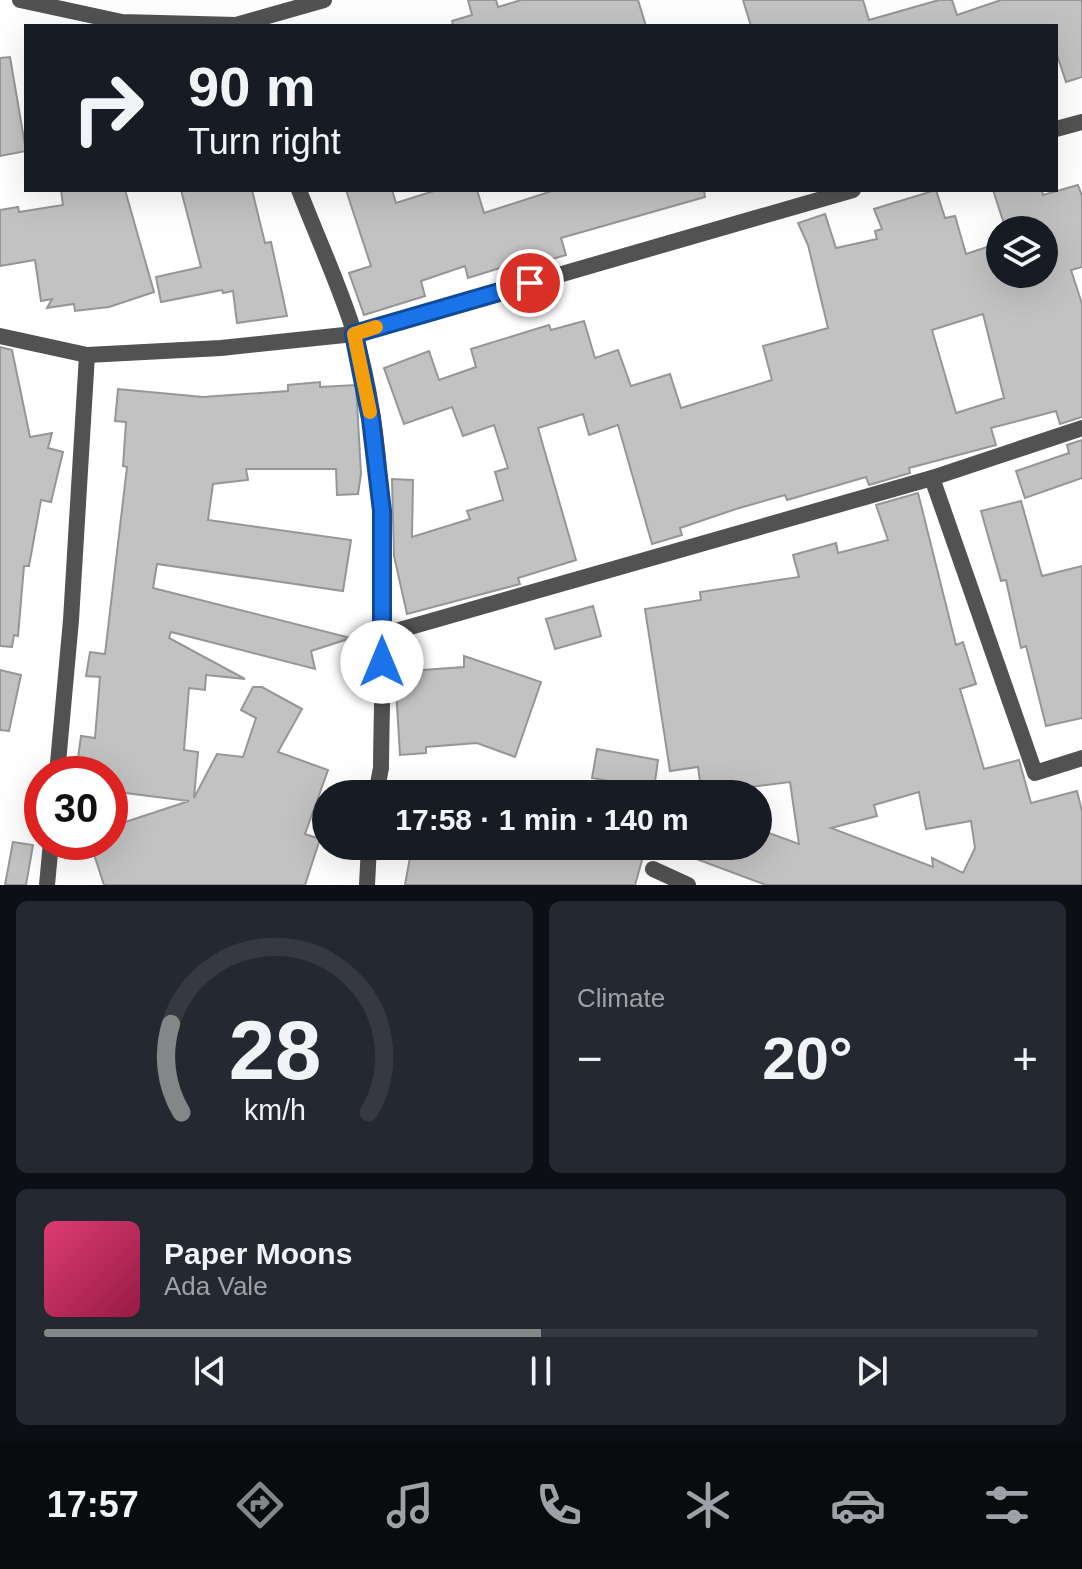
<!DOCTYPE html>
<html lang="en">
<head>
<meta charset="utf-8">
<style>
	:root { --surface:#171b24; --page:#242831; --text:#f1f3f6; --muted:#9ea1a6; --line:#363941; --accent:#858687 }
	body { margin:0; font-family:Helvetica,sans-serif; background:var(--page); color:var(--text); height:100vh; display:flex; flex-direction:column; font-size:30px; white-space:nowrap }
	* { box-sizing:border-box; margin:0 }
	p { font-size:26px; color:var(--muted) }
	.icon { flex:none; width:44px; height:44px; fill:none; stroke:currentColor; stroke-width:2; stroke-linecap:round; stroke-linejoin:round }
	.map { position:relative; height:885px; overflow:hidden }
	.panel { display:flex; flex-direction:column; gap:16px; padding:16px; background:#0d0f14; flex:1 }
	.panel>* { flex:none }
	.hud { position:absolute; left:24px; top:24px; width:1034px; height:168px; border-radius:0px; box-shadow:0 8px 32px #0002; background:#171b24; color:var(--text); overflow:hidden }
	.fabs { position:absolute; left:986px; top:216px; display:grid; gap:16px }
	.fabs a { display:grid; place-items:center; width:72px; height:72px; border-radius:50%; background:var(--surface); box-shadow:0 8px 32px #0002; font-size:40px }
	.speed { position:absolute; left:24px; top:756px; display:flex; gap:16px; font-size:40px; font-weight:700; text-align:center }
	.speed>* { display:grid; place-content:center; width:104px; height:104px; border-radius:50%; background:var(--surface); box-shadow:0 8px 32px #0002; line-height:1 }
	.speed .limit { border:12px solid #d22; background:#fff; color:#111 }
	.pin { position:absolute; display:grid; place-items:center; width:68px; height:68px; color:#fff; margin:-34px; border:4px solid #fff; border-radius:50%; box-shadow:0 2px 8px #0007 }
	.me { position:absolute; width:88px; margin:-44px; rotate:0deg; stroke-linejoin:round; filter:drop-shadow(0 0 6px #0008) }
	.turn { display:flex; align-items:center; gap:28px; height:168px; padding:0 32px; font-size:36px }
	.turn .icon { width:104px; height:104px; stroke-width:2.5 }
	.turn b { display:block; font-size:56px; line-height:68px }
	.big { font-size:60px; font-weight:700; line-height:1.1 }
	.panel .tile { flex:1; display:flex; flex-direction:column; justify-content:center; gap:12px; min-width:0; padding:0 28px; border-radius:12px; background:var(--page) }
	.panel .dial { align-items:center; gap:0 }
	.dial svg { height:208px; overflow:visible; fill:none; stroke:var(--line); stroke-width:7; stroke-linecap:round; text-anchor:middle }
	.dial text { fill:var(--text); stroke:none }
	.song { display:flex; align-items:center; gap:24px }
	.cover { width:96px; height:96px; border-radius:12px; background:linear-gradient(135deg,hsl(340 70% 55%),hsl(340 70% 35%)) }
	.played { height:8px; border-radius:4px; background:linear-gradient(90deg,var(--accent) 50%,var(--line) 50%) }
	.keys { display:flex; justify-content:space-around; direction:ltr }
	.heat { display:flex; justify-content:space-between; align-items:center; font-size:44px; direction:ltr }
	.panel .tiles { flex:1; display:grid; gap:16px; grid-template-columns:1fr 1fr }
	.tile:last-child { grid-column:span 2 }
	.trip { position:absolute; left:312px; top:780px; width:460px; height:80px; border-radius:40px; background:var(--surface); box-shadow:0 8px 32px #0002; font-weight:700; line-height:80px; text-align:center }
	.dock { display:flex; height:128px; justify-content:space-around; align-items:center; background:#090b0e; color:var(--muted) }
	.dock .icon { width:56px; height:56px }
	.dock .selected { color:var(--accent) }
	.dock b { font-size:36px; color:var(--text) }
	.map>svg:first-child { display:block }
</style>
</head>
<body>
<div class="map">
<svg width="1082" height="885" viewBox="0 0 1082 885">
	<rect width="100%" height="100%" fill="#fff"/>
	<g fill="#c2c2c2" stroke="#969696" stroke-width="2" fill-rule="evenodd">
		<polygon points="468,0 496,0 498,7 521,0 638,0 646,26 453,26 452,21 472,15"/>
		<polygon points="743,0 863,0 869,20 939,0 952,0 957,15 1001,0 1082,0 1082,77 1066,82 1056,52 1056,26 751,26"/>
		<polygon points="10,57 26,151 0,156 0,58"/>
		<path d="M1078,185L1082,196V267L1071,270L1082,304V417L1060,424L1056,411L991,428L996,445L909,468L910,473L869,485L866,477L787,500L785,495L736,509L680,528L682,535L652,544L618,425L589,435L583,414L538,428L576,560L518,578L520,584L407,614L394,556L392,479L413,480L412,537L470,519L467,511L503,500L495,472L508,468L494,425L463,436L452,407L404,424L384,368L429,351L439,380L476,367L471,349L549,325L551,330L584,321L595,358L618,350L631,386L670,374L681,408L772,380L763,346L828,328L808,245L798,223L825,214L836,248L877,239L875,231L882,229L874,209L936,190L945,218L955,216L966,254L996,244L1000,274H1044V230H1006L993,190H1042L1043,195ZM983,314L1004,398L956,413L932,330Z"/>
		<polygon points="61,190 125,190 154,292 109,307 75,311 74,304 47,308 52,299 41,301 35,260 0,266 0,210 18,207 19,212 63,205"/>
		<polygon points="181,190 252,190 265,243 271,242 287,316 237,323 233,291 223,293 222,290 161,302 156,277 201,267"/>
		<polygon points="346,190 392,190 396,203 437,190 477,190 484,213 555,190 704,190 705,197 561,238 566,255 517,269 516,263 468,278 465,266 421,281 425,296 364,315 349,273 371,266"/>
		<polygon points="0,347 12,350 30,437 52,433 48,448 63,452 51,502 41,500 29,566 24,566 18,636 14,635 12,647 0,646"/>
		<polygon points="320,382 320,387 356,385 361,474 358,494 337,495 336,469 246,469 248,480 213,484 208,520 351,540 343,591 157,564 153,588 351,638 311,651 315,669 171,632 169,638 245,679 206,675 205,690 189,688 184,750 198,752 194,798 217,754 243,757 256,718 241,710 253,687 262,687 302,709 278,752 328,770 305,834 320,839 305,885 104,885 90,842 110,842 110,827 189,801 110,791 110,774 76,774 81,736 95,738 100,677 86,676 90,652 105,654 127,467 123,466 126,422 115,421 118,389 203,397 288,391 288,385"/>
		<polygon points="1082,440 1082,478 1025,498 1016,471 1069,453 1067,445"/>
		<path d="M918,493L956,645L963,642L976,684L960,689L984,769L1019,760L1031,803L1077,791L1082,811V885H766L667,848L758,846V829L799,844L790,782L726,790V785L701,788L698,767L670,771L645,609L701,600L700,592L799,577L793,555L836,543L838,553L888,540L876,505ZM919,792L926,829L971,821L975,848L963,873L932,858L933,867L831,828L877,816L874,805Z"/>
		<polygon points="1021,501 1042,576 1082,566 1082,718 1046,726 1026,646 1021,648 1006,580 1001,581 981,511"/>
		<polygon points="593,606 601,636 555,649 546,619"/>
		<polygon points="464,656 541,682 515,757 477,743 426,747 426,753 400,755 395,672 464,667"/>
		<polygon points="0,670 21,675 9,731 0,730"/>
		<polygon points="597,749 658,760 654,789 592,778"/>
		<polygon points="13,842 33,845 26,885 5,885"/>
		<polygon points="412,846 646,846 635,885 405,885"/>
	</g>
	<g fill="none" stroke-linecap="round" stroke-linejoin="round">
		<g stroke="#525252" stroke-width="16">
			<polyline points="20,0 122,22 236,25 324,0"/>
			<polyline points="1056,129 1082,122"/>
			<path d="M299,190C317,237 339,284 354,332C395,466 382,630 381,768L376,794"/>
			<polyline points="0,336 87,355 221,348 354,334 853,190"/>
			<polyline points="932,478 1035,773 1082,758"/>
			<polyline points="382,635 932,478 1082,428"/>
			<polyline points="57,774 71,620 87,355"/>
			<polyline points="653,869 688,885"/>
			<polyline points="47,885 51,842"/>
			<polyline points="367,885 369,846"/>
		</g>
	</g>
	<g fill="none" stroke-linecap="round" stroke-linejoin="round">
		<g stroke="#114b97" stroke-width="20">
			<polyline id="route" points="382,662 382,511 371,419 354,334 530,283"/>
		</g>
		<use href="#route" stroke="#1a73e8" stroke-width="14"/>
		<polyline stroke="#f59e0b" stroke-width="14" points="370,412 354,334 376,327"/>
	</g>
</svg>
<div class="fabs">
<a><svg class="icon" aria-label="layers" viewBox="0 0 24 24"><path d="M12 4l9 5-9 5-9-5zM3 14l9 5 9-5"/></svg></a>
</div>
<div class="speed"><div class="limit">30</div></div>
<div class="pin" style="left:530px;top:283px;background:#d93025"><svg class="icon" aria-label="arrive" viewBox="0 0 24 24"><path d="M6 21V4h12l-3 4 3 4H6"/></svg></div>
<svg class="me" style="left:382px;top:662px" viewBox="-20 -20 40 40"><circle r="19" fill="#fff"/><path d="M0-13L10 11 0 6-10 11z" fill="#1a73e8"/></svg>
<div class="trip">17:58 · 1 min · 140 m</div>
<div class="hud">
<div class="turn"><svg class="icon" aria-label="right" viewBox="0 0 24 24"><path d="M7 20v-9h11M14 6l5 5-5 5"/></svg><div><b>90 m</b>Turn right</div></div>
</div>
</div>
<section class="panel">
<div class="tiles">
<div class="tile dial"><svg viewBox="0 0 100 80">
<path d="M14 69A42 42 0 1 1 86 69"/>
<path d="M14 69A42 42 0 0 1 10 35" stroke="#858687"/>
<text x="50" y="56" font-size="32" font-weight="700">28</text>
<text x="50" y="72" font-size="11">km/h</text>
</svg></div>
<div class="tile"><p>Climate</p>
<div class="heat"><a>−</a><b class="big">20°</b><a>+</a></div>
</div>
<div class="tile">
<div class="song"><i class="cover"></i><div><b>Paper Moons</b><p>Ada Vale</p></div></div>
<div class="played"></div>
<div class="keys"><svg class="icon" aria-label="previous" viewBox="0 0 24 24"><path d="M18 5L8 12l10 7zM5 5v14"/></svg><svg class="icon" aria-label="pause" viewBox="0 0 24 24"><path d="M8 5v14M16 5v14"/></svg><svg class="icon" aria-label="next" viewBox="0 0 24 24"><path d="M6 5l10 7-10 7zM19 5v14"/></svg></div>
</div>
</div>
</section>
<nav class="dock">
<b>17:57</b>
<svg class="icon selected" aria-label="directions" viewBox="0 0 24 24"><path d="M12 3l9 9-9 9-9-9zM9 14v-3h6M13 9l2 2-2 2"/></svg>
<svg class="icon" aria-label="music" viewBox="0 0 24 24"><path d="M9 18V5l10-2v13"/><circle cx="6" cy="18" r="3"/><circle cx="16" cy="16" r="3"/></svg>
<svg class="icon" aria-label="phone" viewBox="0 0 24 24"><path d="M5 4h4l2 5-3 2q2 4 5 5l2-3 5 2v4C11 20 4 13 5 4z"/></svg>
<svg class="icon" aria-label="climate" viewBox="0 0 24 24"><path d="M12 3v18M4 7l16 10M4 17L20 7"/></svg>
<svg class="icon" aria-label="car" viewBox="0 0 24 24"><path d="M5 17H2v-5l4-1 3-4h7l3 4 3 1v5h-3M9 17h6M6 11h13"/><circle cx="7" cy="17" r="2"/><circle cx="17" cy="17" r="2"/></svg>
<svg class="icon" aria-label="filters" viewBox="0 0 24 24"><path d="M4 7h16M4 17h16"/><circle cx="9" cy="7" r="2"/><circle cx="15" cy="17" r="2"/></svg>
</nav>
</body>
</html>
